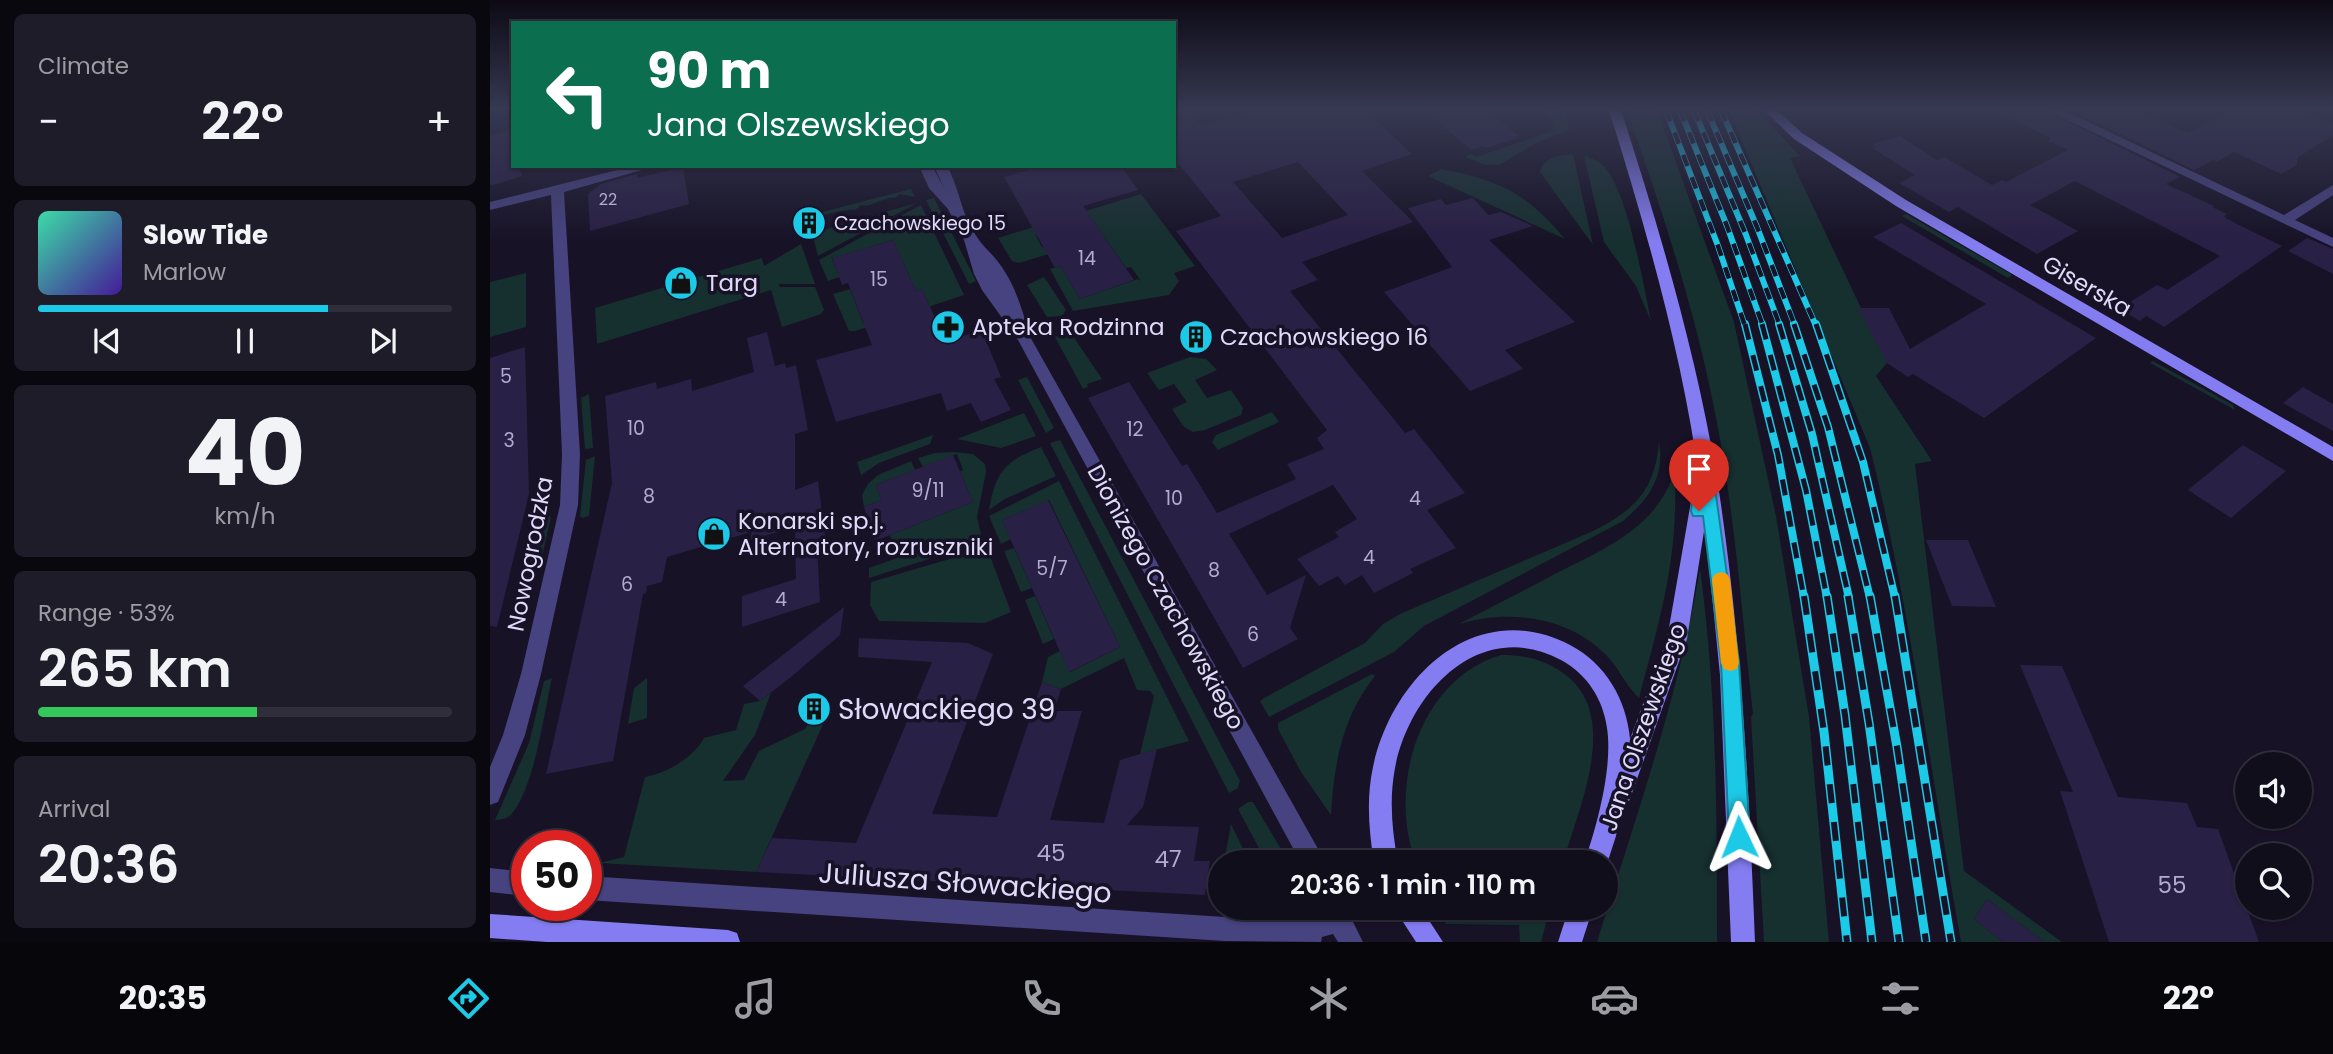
<!DOCTYPE html>
<html lang="en">
<head>
<meta charset="utf-8">
<style>
	:root { --surface:#110e1c; --page:#1e1c29; --text:#f1f3f6; --muted:#9c9ca3; --line:#302e3b; --accent:#1cc9e7 }
	body { margin:0; font-family:Poppins,sans-serif; background:var(--page); color:var(--text); height:100vh; display:flex; flex-direction:column; font-size:26px; white-space:nowrap }
	* { box-sizing:border-box; margin:0 }
	p { font-size:23px; color:var(--muted) }
	.icon { flex:none; width:38px; height:38px; fill:none; stroke:currentColor; stroke-width:2; stroke-linecap:round; stroke-linejoin:round }
	.map { position:relative; flex:1; overflow:hidden }
	.side { display:flex; flex-direction:column; gap:14px; padding:14px; background:#09080f; width:490px }
	.side>* { flex:none }
	.guide { position:absolute; left:21px; top:21px; width:665px; height:147px; border-radius:0px; box-shadow:0 2px 5px #0004,0 0 0 2px var(--line); background:#0b6e4f; color:#fff; overflow:hidden }
	.buttons { position:absolute; left:1745px; top:752px; display:grid; gap:14px }
	.buttons a { display:grid; place-items:center; width:77px; height:77px; border-radius:50%; background:var(--surface); box-shadow:0 2px 5px #0004,0 0 0 2px var(--line); font-size:35px }
	.speed { position:absolute; left:21px; top:830px; display:flex; gap:14px; font-size:35px; font-weight:700; text-align:center }
	.speed>* { display:grid; place-content:center; width:91px; height:91px; border-radius:50%; background:var(--surface); box-shadow:0 2px 5px #0004,0 0 0 2px var(--line); line-height:1 }
	.speed .limit { border:10px solid #d22; background:#fff; color:#111 }
	.pin { position:absolute; display:grid; place-items:center; width:60px; height:60px; color:#fff; margin:-72px -30px; border-radius:50% 50% 50% 0; rotate:-45deg; box-shadow:0 0 7px #0007 }
	.pin .icon { rotate:45deg }
	.me { position:absolute; width:77px; margin:-38px; rotate:358deg; stroke-linejoin:round; filter:drop-shadow(0 0 5px #0008) }
	.turn { display:flex; align-items:center; gap:24px; height:147px; padding:0 21px; font-size:32px }
	.turn .icon { width:91px; height:91px; stroke-width:2.5 }
	.turn b { display:block; font-size:49px; line-height:60px }
	.big { font-size:52px; font-weight:600; line-height:1.1 }
	.side .tile { flex:1; display:flex; flex-direction:column; justify-content:center; gap:10px; min-width:0; padding:0 24px; border-radius:10px; background:var(--page) }
	.side .dial { align-items:center; gap:0 }
	.dial b { font-size:91px; line-height:1 }
	.song { display:flex; align-items:center; gap:21px }
	.cover { width:84px; height:84px; border-radius:10px; background:linear-gradient(135deg,hsl(160 70% 55%),hsl(260 70% 35%)) }
	.played { height:7px; border-radius:4px; background:linear-gradient(90deg,var(--accent) 70%,var(--line) 70%) }
	.keys { display:flex; justify-content:space-around; direction:ltr }
	.heat { display:flex; justify-content:space-between; align-items:center; font-size:38px; direction:ltr }
	.charge { height:10px; border-radius:5px; background:linear-gradient(90deg,#34c759 53%,var(--line) 0) }
	.trip { position:absolute; left:718px; top:850px; width:410px; height:70px; border-radius:35px; background:var(--surface); box-shadow:0 2px 5px #0004,0 0 0 2px var(--line); font-weight:600; line-height:70px; text-align:center }
	.dock { display:flex; height:112px; justify-content:space-around; align-items:center; background:#07060b; color:var(--muted) }
	.dock .icon { width:49px; height:49px }
	.dock .selected { color:var(--accent) }
	.dock b { font-size:32px; color:var(--text) }
	main { display:flex; flex:1; min-height:0 }
	.map>svg:first-child { display:block }
</style>
</head>
<body>
<main>
<section class="side">
<div class="tile"><p>Climate</p>
<div class="heat"><a>−</a><b class="big">22°</b><a>+</a></div>
</div>
<div class="tile">
<div class="song"><i class="cover"></i><div><b>Slow Tide</b><p>Marlow</p></div></div>
<div class="played"></div>
<div class="keys"><svg class="icon" aria-label="previous" viewBox="0 0 24 24"><path d="M18 5L8 12l10 7zM5 5v14"/></svg><svg class="icon" aria-label="pause" viewBox="0 0 24 24"><path d="M8 5v14M16 5v14"/></svg><svg class="icon" aria-label="next" viewBox="0 0 24 24"><path d="M6 5l10 7-10 7zM19 5v14"/></svg></div>
</div>
<div class="tile dial"><b>40</b><p>km/h</p></div>
<div class="tile"><p>Range · 53%</p><b class="big">265 km</b><div class="charge"></div></div>
<div class="tile"><p>Arrival</p><b class="big">20:36</b></div>
</section>
<div class="map">
<svg width="1843" height="942" viewBox="0 0 1843 942">
	<rect width="100%" height="100%" fill="#171226"/>
	<g fill="#162f2f">
		<polygon points="1053,110 1075,110 1079,130 1046,143 1009,165 995,165 975,157 981,154 986,157 1063,131 1062,120"/>
		<path d="M1137,110H1167L1244,322L1286,516L1319,717L1339,942H1274L1261,717L1263,714C1252,616 1245,515 1226,418C1206,312 1172,211 1137,110Z"/>
		<path d="M1239,110H1266L1310,156L1300,158L1397,363L1386,376L1442,461L1425,464L1474,871L1572,942H1554L1497,899L1484,919L1513,942H1471C1441,777 1421,611 1380,448Z"/>
		<path d="M1083,154L1103,245L1050,172C1054,157 1069,155 1083,154Z"/>
		<path d="M1094,156C1103,158 1111,162 1117,170C1139,200 1153,282 1161,321L1146,286L1114,242Z"/>
		<path d="M951,169C1011,181 1035,192 1075,239L938,176Z"/>
		<path d="M421,189L425,197L410,194L405,198C393,196 383,208 371,205L365,210C356,208 323,218 310,222L309,218Z"/>
		<polygon points="651,194 705,266 684,273 689,281 679,295 583,311 560,269 570,266 590,299 648,279 651,281 641,267 636,268 602,219 548,237 545,234 552,247 558,246 562,253 529,263 522,261 508,238"/>
		<polygon points="444,198 486,281 479,284 436,200"/>
		<polygon points="427,203 328,256 324,240 332,231 354,223 350,232 384,223 391,213"/>
		<polygon points="431,205 474,295 365,331 359,331 343,294 360,289 373,323 437,302 439,304 432,289 426,291 403,240 343,258 341,256 346,269 355,275 338,281 329,260"/>
		<polygon points="1416,214 1521,274 1521,276 1518,278 1412,216"/>
		<polygon points="311,244 325,284 289,284 290,287 325,287 334,310 331,314 292,327 281,290 107,344 105,308 272,258 274,266"/>
		<polygon points="36,273 36,327 0,337 0,282"/>
		<polygon points="554,277 576,310 572,316 557,317 537,285"/>
		<polygon points="574,334 583,336 612,379 597,384 598,387 593,389 565,337"/>
		<polygon points="700,357 716,359 727,370 705,380 717,398 741,390 753,408 751,415 715,430 703,432 694,427 682,409 697,402 684,384 669,390 657,373"/>
		<polygon points="1663,361 1743,405 1745,410 1660,363"/>
		<polygon points="537,377 564,428 556,433 528,380"/>
		<polygon points="99,394 103,448 95,449 91,398"/>
		<polygon points="782,412 789,422 728,450 722,442 726,435"/>
		<polygon points="534,413 546,436 511,448 467,439"/>
		<polygon points="443,435 440,444 389,463 371,475 367,462"/>
		<polygon points="570,440 750,781 748,788 739,793 560,443"/>
		<path d="M1169,442C1175,477 1159,499 1133,521L934,626L904,652L779,717L770,701L776,697L875,643L893,624L910,614L1103,531C1145,510 1165,490 1169,442Z"/>
		<path d="M551,447L566,476L515,499L499,510C506,471 515,461 551,447Z"/>
		<polygon points="464,452 483,454 495,464 496,472 487,517 493,542 379,578 379,568 407,558 400,535 483,502 470,471 473,470 467,454 433,467 428,458 445,453"/>
		<polygon points="105,456 99,516 92,518 90,516 96,460"/>
		<polygon points="421,461 425,470 386,485 391,500 374,507 372,495 378,484 388,475"/>
		<path d="M1185,477C1188,561 1170,619 1149,698C1136,686 1129,668 1116,655C1078,616 1018,609 969,624C1001,607 1033,591 1065,574C1111,550 1163,530 1182,478Z"/>
		<polygon points="569,481 699,741 650,754 664,696 660,691 647,690 634,658 571,689 552,682 558,657 570,651 580,672 630,647 559,500 512,520 521,539 511,544 499,516"/>
		<polygon points="57,515 61,517 52,557 39,567 51,516"/>
		<polygon points="497,548 521,612 495,623 389,621 380,605 381,582"/>
		<polygon points="524,548 542,588 531,592 514,551"/>
		<path d="M1210,569C1227,693 1227,817 1227,942H1107C1145,819 1189,696 1210,569Z"/>
		<polygon points="545,596 564,639 553,644 535,600"/>
		<path d="M1011,655C1037,655 1056,660 1076,675C1131,718 1088,809 1073,863H926C897,787 929,679 1011,655Z"/>
		<path d="M882,674L885,676C852,717 844,764 841,815L811,772L788,729V723Z"/>
		<path d="M62,678C54,714 45,782 24,811C19,818 13,820 5,820L39,743L54,681Z"/>
		<polygon points="157,678 157,718 138,724 144,688"/>
		<path d="M281,693L265,735L233,781L254,780L269,751L315,729L321,719L336,718L266,872L109,863L134,857L155,777C177,773 203,758 214,738L246,730L254,704L270,701Z"/>
		<polygon points="758,802 763,802 791,849 778,854 770,850 748,809"/>
		<polygon points="741,824 760,863 734,863"/>
		<polygon points="946,908 1060,908 1051,942 1030,942 1029,925 956,924"/>
	</g>
	<g fill="#292045" fill-rule="evenodd">
		<path d="M684,110H698L711,126L764,110H875L922,154L872,171L923,222L812,262L828,280L800,291L915,433L924,429L975,493L937,510L966,548L920,569L923,573L884,593L872,575L855,585L848,576L829,586L807,559L849,537L845,532L867,519L843,485L739,534L777,595L816,575L800,628L808,639L753,668L598,398L639,382L692,466L697,464L727,513L806,479L797,464L834,449L827,438L837,430L686,231L731,216L684,158ZM808,162L858,215L792,238L743,182Z"/>
		<polygon points="935,110 997,110 1030,137 996,148 993,146 981,150"/>
		<polygon points="1503,110 1555,110 1690,177 1676,184 1724,206 1722,207 1737,214 1734,216 1737,219 1792,246 1674,327 1656,316 1650,321 1629,309 1667,285 1677,290 1730,256 1585,181 1540,205 1588,231 1547,254 1468,207 1459,212 1409,183 1425,175 1382,148 1387,147 1382,144 1410,136 1447,160 1454,157 1502,185 1512,180 1516,182 1578,150 1558,141 1561,138"/>
		<polygon points="1580,110 1648,110 1698,133 1742,110 1811,110 1843,124 1843,135 1807,158 1807,165 1791,174 1744,152 1727,162 1724,160 1704,170"/>
		<polygon points="23,129 23,166 29,166 32,176 0,186 0,136"/>
		<polygon points="553,166 631,166 648,190 593,206 644,280 590,299 570,266 565,268 514,177"/>
		<polygon points="193,167 199,204 100,231 98,194 111,184 147,174 147,178"/>
		<polygon points="983,198 998,215 1011,212 1043,226 999,240 1085,322 1015,350 1033,369 980,391 894,292 962,267 918,208 951,199 956,205"/>
		<polygon points="1411,223 1518,286 1606,338 1494,418 1423,374 1418,377 1397,363 1368,308 1399,308 1420,349 1496,304 1383,237"/>
		<polygon points="1817,238 1843,249 1843,274 1798,251"/>
		<polygon points="403,240 426,291 432,289 447,322 460,319 462,323 468,321 472,336 492,331 511,377 504,379 521,410 491,422 481,403 457,411 451,393 346,422 326,360 382,345 358,283 352,285 342,258"/>
		<polygon points="277,332 285,366 295,363 296,368 306,365 318,430 305,434 305,490 328,481 336,543 327,546 330,602 252,627 252,596 306,579 305,527 261,540 261,532 177,557 172,582 157,586 156,593 153,594 123,761 56,774 122,483 115,396 166,382 167,389 201,379 202,391 264,372 257,338"/>
		<polygon points="35,347 39,494 7,627 0,626 0,358"/>
		<polygon points="1813,387 1843,404 1843,431 1793,403"/>
		<polygon points="1753,445 1796,471 1741,518 1698,490"/>
		<polygon points="463,455 483,502 385,541 374,507 391,500 386,485"/>
		<polygon points="558,500 630,647 579,672 512,520"/>
		<polygon points="1436,540 1478,540 1506,607 1462,606"/>
		<polygon points="354,607 350,635 301,677 270,701 253,686"/>
		<polygon points="369,638 478,643 503,654 442,814 507,817 552,682 571,689 564,711 592,711 560,820 614,823 630,760 667,749 653,807 637,825 709,827 704,861 720,861 715,895 266,872 282,838 366,843 442,662 368,657"/>
		<polygon points="1530,665 1572,666 1628,797 1697,803 1707,827 1728,829 1769,942 1619,942 1570,791 1583,792"/>
		<polygon points="1497,899 1554,942 1513,942 1484,919"/>
	</g>
	<g fill="none" stroke-linecap="round" stroke-linejoin="round">
		<g fill="#474280" fill-rule="evenodd">
			<polygon points="1557,110 1573,110 1794,215 1843,185 1843,195 1805,220 1843,238 1843,247"/>
			<polygon points="143,166 166,166 74,192 90,454 88,505 51,674 35,735 8,802 0,805 0,767 13,735 31,674 70,505 72,454 61,195 0,210 0,202"/>
			<path d="M429,166H442L454,188L444,166H457C470,189 471,215 487,237C492,245 499,251 505,258C521,277 529,299 536,323L534,326L836,863H811L528,340L492,290L484,274L474,240L458,209L439,188Z"/>
			<polygon points="0,868 37,872 37,896 0,892"/>
			<polygon points="96,876 735,917 811,916 812,908 856,908 873,942 848,942 843,934 832,937 831,942 735,941 96,900"/>
		</g>
		<g fill="#847cf1" fill-rule="evenodd">
			<path d="M1119,110H1131C1170,231 1206,353 1227,478C1251,632 1259,787 1265,942H1241L1230,675L1215,525L1197,639L1142,793L1139,801L1132,803L1126,836L1115,870V863H1094C1107,826 1123,767 1117,728C1113,699 1097,674 1071,660C991,617 920,691 905,768C899,800 902,831 908,863H884C879,831 876,799 883,767C902,677 986,596 1080,645C1116,664 1136,699 1140,739L1177,639L1203,490L1210,484C1193,357 1157,232 1119,110Z"/>
			<polygon points="1274,110 1287,110 1312,133 1416,200 1843,447 1843,461 1406,206 1304,139"/>
			<polygon points="904,908 931,908 953,942 926,942"/>
			<polygon points="1079,908 1103,908 1092,942 1068,942"/>
			<polygon points="0,914 238,930 247,933 250,942 57,942 0,938"/>
		</g>
		<g stroke="#1cc9e7" stroke-width="6">
			<g id="rail-far2">
				<polyline points="1176,110 1228,246 1255,326"/>
				<polyline points="1190,110 1237,226 1273,326"/>
				<polyline points="1204,110 1256,235 1290,326"/>
				<polyline points="1217,110 1267,227 1305,326"/>
				<polyline points="1231,110 1326,326"/>
			</g>
		</g>
		<g stroke="#1cc9e7" stroke-width="8">
			<g id="rail-far1">
				<polyline points="1255,324 1288,455 1314,598"/>
				<polyline points="1272,324 1316,490 1337,598"/>
				<polyline points="1289,324 1322,434 1359,598"/>
				<polyline points="1304,324 1338,427 1380,598"/>
				<polyline points="1326,324 1373,462 1405,598"/>
			</g>
		</g>
		<g stroke="#1cc9e7" stroke-width="9">
			<g id="rail">
				<polyline points="1314,596 1334,732 1357,942"/>
				<polyline points="1337,596 1355,715 1382,942"/>
				<polyline points="1358,596 1379,723 1409,942"/>
				<polyline points="1380,596 1407,747 1436,942"/>
				<polyline points="1405,596 1461,942"/>
			</g>
		</g>
		<use href="#rail-far2" stroke="#171226" stroke-width="4.5" stroke-dasharray="12" stroke-linecap="butt"/>
		<use href="#rail-far1" stroke="#171226" stroke-width="5" stroke-dasharray="16" stroke-linecap="butt"/>
		<use href="#rail" stroke="#171226" stroke-width="6" stroke-dasharray="19" stroke-linecap="butt"/>
	</g>
	<linearGradient id="sky" x2="0" y2="1"><stop stop-color="#0d0a15"/><stop offset="0.45" stop-color="#363952"/><stop offset="1" stop-color="#363952" stop-opacity="0"/></linearGradient>
	<rect width="1843" height="242" fill="url(#sky)"/>
	<polygon fill="#1cc9e7" stroke="#128396" stroke-width="2" points="1214,460 1222,466 1249,662 1260,837 1257,845 1249,848 1242,845 1239,837 1231,662 1213,516 1203,516 1201,511 1206,466"/>
	<polygon fill="#f59e0b" points="1231,572 1237,574 1240,579 1249,663 1247,669 1240,671 1234,669 1231,663 1222,579 1225,574"/>
	<defs>
		<g id="building-disc" transform="scale(1.75)"><circle r="9.5" fill="#1cc9e7" stroke="#171226"/><path d="M-4-6H4V6H1V3H-1V6H-4ZM-2.5-4.3h1.7v1.8h-1.7ZM.8-4.3h1.7v1.8H.8ZM-2.5-1h1.7V.8h-1.7ZM.8-1h1.7V.8H.8Z" fill="#111"/></g>
		<g id="shop-disc" transform="scale(1.75)"><circle r="9.5" fill="#1cc9e7" stroke="#171226"/><path d="M-5-2.5h2.3a2.7 3.5 0 0 1 5.4 0H5L5.5 6h-11ZM-1.5-2.5h3a1.5 2.3 0 0 0-3 0Z" fill="#111"/></g>
		<g id="pharmacy-disc" transform="scale(1.75)"><circle r="9.5" fill="#1cc9e7" stroke="#171226"/><path d="M-2-6h4v4h4v4h-4v4h-4v-4h-4v-4h4Z" fill="#111"/></g>
	</defs>
	<g fill-rule="evenodd">
		<use href="#building-disc" x="319" y="223"/>
		<use href="#shop-disc" x="191" y="283"/>
		<use href="#pharmacy-disc" x="458" y="327"/>
		<use href="#building-disc" x="706" y="337"/>
		<use href="#shop-disc" x="224" y="534"/>
		<use href="#building-disc" x="324" y="709"/>
	</g>
	<g text-anchor="middle" dominant-baseline="central" stroke-width="7" stroke-linejoin="round" paint-order="stroke">
		<g font-size="16" fill="#b2acce">
			<text x="118" y="199">22</text>
		</g>
		<g font-size="19" fill="#e0dbfb" stroke="#171226" text-anchor="start">
			<text x="344" y="223">Czachowskiego 15</text>
		</g>
		<g font-size="19" fill="#b2acce">
			<text x="597" y="258">14</text>
			<text x="389" y="279">15</text>
			<text x="16" y="376">5</text>
			<text x="146" y="428">10</text>
			<text x="645" y="429">12</text>
			<text x="19" y="440">3</text>
			<text x="438" y="490">9/11</text>
			<text x="159" y="496">8</text>
			<text x="684" y="498">10</text>
			<text x="925" y="498">4</text>
			<text x="879" y="557">4</text>
			<text x="562" y="568">5/7</text>
			<text x="724" y="570">8</text>
			<text x="137" y="584">6</text>
			<text x="291" y="599">4</text>
			<text x="763" y="634">6</text>
		</g>
		<g font-size="23" fill="#e0dbfb" stroke="#171226" text-anchor="start">
			<text x="216" y="283">Targ</text>
			<text x="482" y="327">Apteka Rodzinna</text>
			<text x="730" y="337">Czachowskiego 16</text>
			<text x="248" y="521">Konarski sp.j.<tspan x="248" dy="26">Alternatory, rozruszniki</tspan></text>
		</g>
		<g font-size="23" fill="#e0dbfb" stroke="#171226">
			<text transform="translate(1597 286) rotate(30)">Giserska</text>
			<text transform="translate(40 554) rotate(-79)">Nowogrodzka</text>
			<text transform="translate(676 597) rotate(61)">Dionizego Czachowskiego</text>
			<text transform="translate(1153 727) rotate(-71)">Jana Olszewskiego</text>
		</g>
		<g font-size="23" fill="#b2acce">
			<text x="561" y="853">45</text>
			<text x="678" y="859">47</text>
			<text x="1682" y="885">55</text>
		</g>
		<g font-size="28" fill="#e0dbfb" stroke="#171226" text-anchor="start">
			<text x="348" y="709">Słowackiego 39</text>
		</g>
		<g font-size="28" fill="#e0dbfb" stroke="#171226">
			<text transform="translate(475 883) rotate(4)">Juliusza Słowackiego</text>
		</g>
	</g>
</svg>
<div class="buttons">
<a><svg class="icon" aria-label="sound" viewBox="0 0 24 24"><path d="M4 9h4l5-4v14l-5-4H4zM17 9q2 3 0 6"/></svg></a>
<a><svg class="icon" aria-label="search" viewBox="0 0 24 24"><circle cx="10" cy="10" r="6"/><path d="M15 15l6 6"/></svg></a>
</div>
<div class="speed"><div class="limit">50</div></div>
<div class="pin" style="left:1209px;top:511px;background:#d93025"><svg class="icon" aria-label="arrive" viewBox="0 0 24 24"><path d="M6 21V4h12l-3 4 3 4H6"/></svg></div>
<svg class="me" style="left:1249px;top:837px" viewBox="-20 -20 40 40"><path d="M0-17L14 15 0 8-14 15z" fill="#1cc9e7" stroke="#fff" stroke-width="4"/></svg>
<div class="trip">20:36 · 1 min · 110 m</div>
<div class="guide">
<div class="turn"><svg class="icon" aria-label="left" viewBox="0 0 24 24"><path d="M17 20v-9H6M10 6l-5 5 5 5"/></svg><div><b>90 m</b>Jana Olszewskiego</div></div>
</div>
</div>
</main>
<nav class="dock">
<b>20:35</b>
<svg class="icon selected" aria-label="directions" viewBox="0 0 24 24"><path d="M12 3l9 9-9 9-9-9zM9 14v-3h6M13 9l2 2-2 2"/></svg>
<svg class="icon" aria-label="music" viewBox="0 0 24 24"><path d="M9 18V5l10-2v13"/><circle cx="6" cy="18" r="3"/><circle cx="16" cy="16" r="3"/></svg>
<svg class="icon" aria-label="phone" viewBox="0 0 24 24"><path d="M5 4h4l2 5-3 2q2 4 5 5l2-3 5 2v4C11 20 4 13 5 4z"/></svg>
<svg class="icon" aria-label="climate" viewBox="0 0 24 24"><path d="M12 3v18M4 7l16 10M4 17L20 7"/></svg>
<svg class="icon" aria-label="car" viewBox="0 0 24 24"><path d="M5 17H2v-5l4-1 3-4h7l3 4 3 1v5h-3M9 17h6M6 11h13"/><circle cx="7" cy="17" r="2"/><circle cx="17" cy="17" r="2"/></svg>
<svg class="icon" aria-label="filters" viewBox="0 0 24 24"><path d="M4 7h16M4 17h16"/><circle cx="9" cy="7" r="2"/><circle cx="15" cy="17" r="2"/></svg>
<b>22°</b>
</nav>
</body>
</html>
